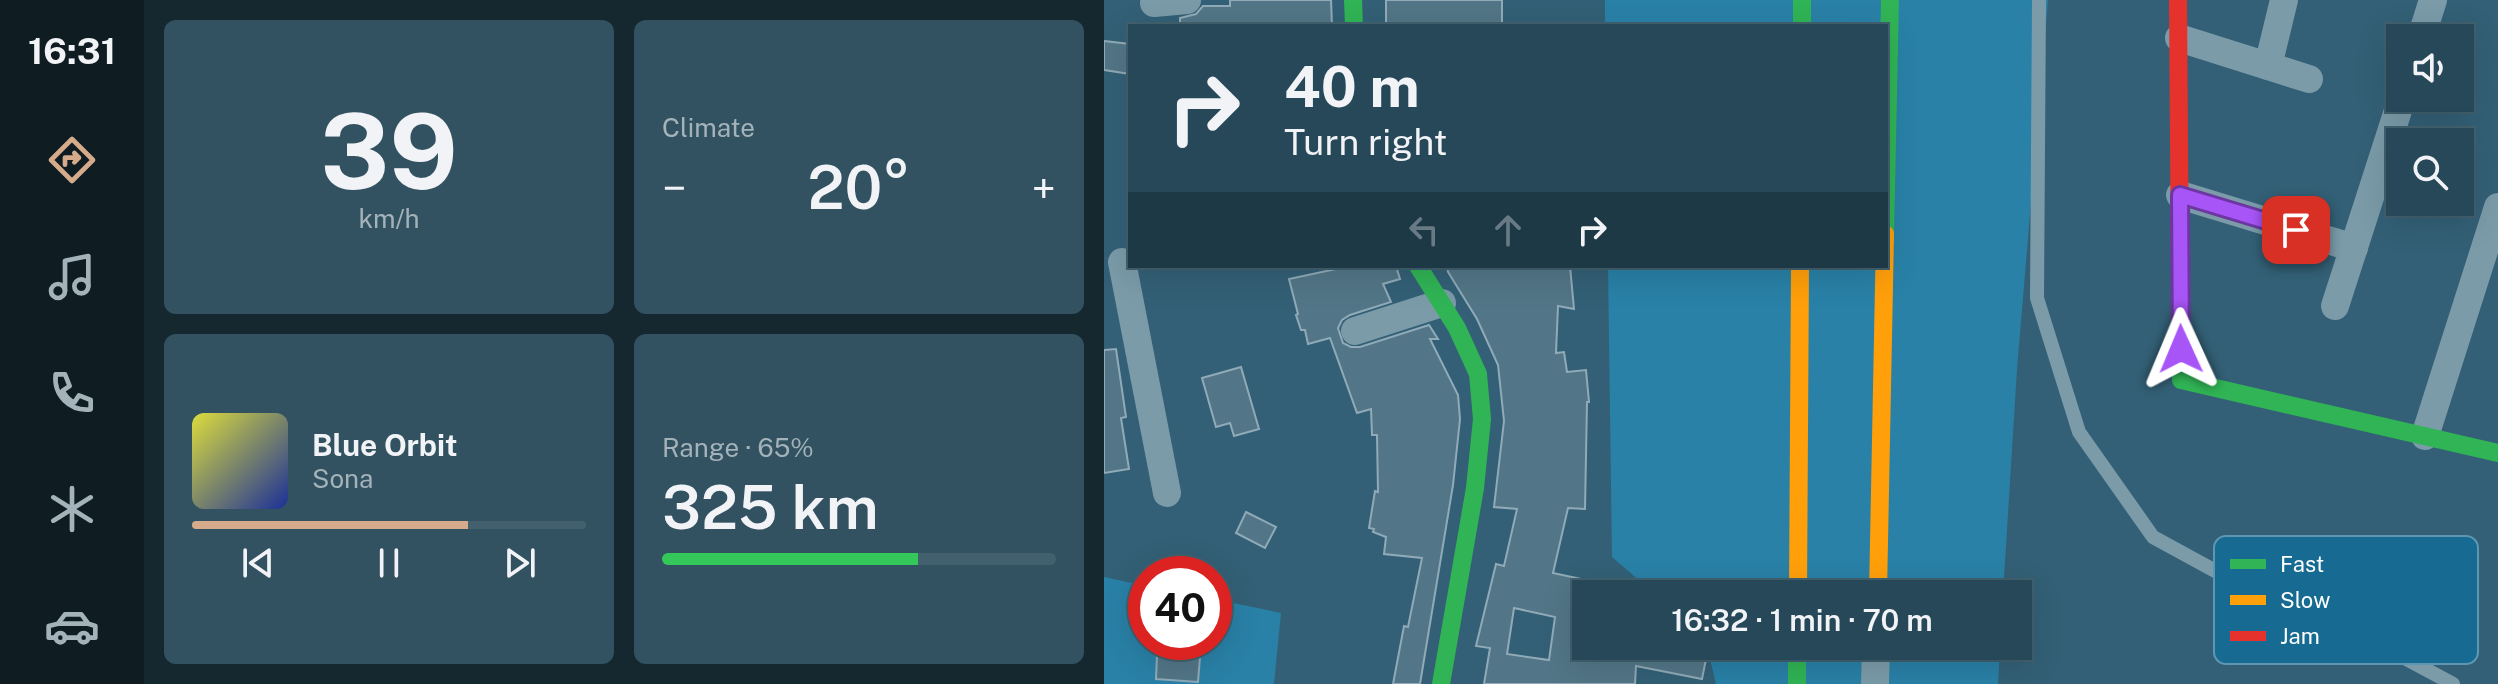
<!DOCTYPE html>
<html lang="en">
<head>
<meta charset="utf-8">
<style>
	:root { --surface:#264858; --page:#325261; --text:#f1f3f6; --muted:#a4b2ba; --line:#42606e; --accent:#d6ab8b }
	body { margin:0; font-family:"Public Sans",sans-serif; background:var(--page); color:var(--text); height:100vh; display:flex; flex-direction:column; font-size:30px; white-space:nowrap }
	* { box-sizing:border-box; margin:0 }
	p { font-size:26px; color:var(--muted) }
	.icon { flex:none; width:44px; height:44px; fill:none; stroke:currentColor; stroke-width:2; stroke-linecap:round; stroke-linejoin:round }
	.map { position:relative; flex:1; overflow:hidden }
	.sheet { display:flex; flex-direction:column; gap:20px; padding:20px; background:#152830; width:960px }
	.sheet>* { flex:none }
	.hud { position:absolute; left:24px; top:24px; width:760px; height:244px; border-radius:0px; box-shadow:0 8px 32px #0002,0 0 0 2px var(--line); background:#264858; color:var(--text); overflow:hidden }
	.buttons { position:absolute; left:1282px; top:24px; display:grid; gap:16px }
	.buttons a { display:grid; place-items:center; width:88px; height:88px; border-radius:0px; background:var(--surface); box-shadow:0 8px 32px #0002,0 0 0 2px var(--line); font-size:40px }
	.speed { position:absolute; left:24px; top:556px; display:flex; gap:16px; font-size:40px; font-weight:700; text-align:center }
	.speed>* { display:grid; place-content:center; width:104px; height:104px; border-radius:50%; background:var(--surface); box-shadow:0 8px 32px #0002,0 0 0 2px var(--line); line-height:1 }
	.speed .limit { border:12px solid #d22; background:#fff; color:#111 }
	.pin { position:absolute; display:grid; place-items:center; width:68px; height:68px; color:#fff; margin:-34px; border-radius:16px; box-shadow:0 4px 12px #0006 }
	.me { position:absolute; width:88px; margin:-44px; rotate:359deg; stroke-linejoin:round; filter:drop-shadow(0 0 6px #0008) }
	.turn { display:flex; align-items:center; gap:28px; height:168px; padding:0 24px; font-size:36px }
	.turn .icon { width:104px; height:104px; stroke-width:2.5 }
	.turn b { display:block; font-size:56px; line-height:68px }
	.lanes { display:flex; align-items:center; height:76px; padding:0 24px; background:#0003; justify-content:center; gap:40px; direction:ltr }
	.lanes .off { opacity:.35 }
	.big { font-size:60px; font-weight:600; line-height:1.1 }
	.sheet .tile { flex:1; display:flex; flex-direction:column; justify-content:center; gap:12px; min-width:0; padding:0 28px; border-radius:12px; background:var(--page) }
	.sheet .dial { align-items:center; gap:0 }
	.dial b { font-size:104px; line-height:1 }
	.song { display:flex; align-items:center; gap:24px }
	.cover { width:96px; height:96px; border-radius:12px; background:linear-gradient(135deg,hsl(60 70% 55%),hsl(230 70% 35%)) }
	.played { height:8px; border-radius:4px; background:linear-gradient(90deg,var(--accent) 70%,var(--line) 70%) }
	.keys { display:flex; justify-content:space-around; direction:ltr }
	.heat { display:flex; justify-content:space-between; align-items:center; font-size:44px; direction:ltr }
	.charge { height:12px; border-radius:6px; background:linear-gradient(90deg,#34c759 65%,var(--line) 0) }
	.sheet .tiles { flex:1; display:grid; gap:20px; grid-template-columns:repeat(2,1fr) }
	.trip { position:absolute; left:468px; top:580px; width:460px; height:80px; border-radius:0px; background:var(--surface); box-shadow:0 8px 32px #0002,0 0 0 2px var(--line); font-weight:600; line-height:80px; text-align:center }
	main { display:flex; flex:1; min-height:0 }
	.tab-bar { display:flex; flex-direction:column; width:144px; justify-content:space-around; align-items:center; background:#0f1d23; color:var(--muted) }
	.tab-bar .icon { width:56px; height:56px }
	.tab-bar .active { color:var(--accent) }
	.tab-bar b { font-size:36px; color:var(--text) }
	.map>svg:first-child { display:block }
</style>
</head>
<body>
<main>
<nav class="tab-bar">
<b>16:31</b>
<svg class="icon active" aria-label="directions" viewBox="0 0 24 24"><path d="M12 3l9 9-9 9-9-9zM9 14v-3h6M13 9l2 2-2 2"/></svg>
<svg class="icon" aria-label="music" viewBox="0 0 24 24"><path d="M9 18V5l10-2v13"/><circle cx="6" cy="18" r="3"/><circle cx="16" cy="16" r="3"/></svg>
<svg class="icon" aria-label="phone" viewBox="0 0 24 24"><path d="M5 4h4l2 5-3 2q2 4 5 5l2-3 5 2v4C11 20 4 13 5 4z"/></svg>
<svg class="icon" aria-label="climate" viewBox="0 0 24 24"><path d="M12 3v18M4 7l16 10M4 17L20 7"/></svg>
<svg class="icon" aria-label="car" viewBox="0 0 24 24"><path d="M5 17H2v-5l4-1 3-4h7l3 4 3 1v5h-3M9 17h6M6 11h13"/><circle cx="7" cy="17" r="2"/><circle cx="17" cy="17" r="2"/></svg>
</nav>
<section class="sheet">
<div class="tiles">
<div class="tile dial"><b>39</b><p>km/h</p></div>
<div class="tile"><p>Climate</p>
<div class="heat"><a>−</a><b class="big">20°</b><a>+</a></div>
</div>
<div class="tile">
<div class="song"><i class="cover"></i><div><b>Blue Orbit</b><p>Sona</p></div></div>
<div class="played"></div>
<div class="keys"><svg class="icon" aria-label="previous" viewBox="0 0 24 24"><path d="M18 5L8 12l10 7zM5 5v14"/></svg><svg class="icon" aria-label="pause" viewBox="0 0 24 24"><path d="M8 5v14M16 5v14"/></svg><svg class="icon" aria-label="next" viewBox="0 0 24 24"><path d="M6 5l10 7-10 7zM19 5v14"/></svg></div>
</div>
<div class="tile"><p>Range · 65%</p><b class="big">325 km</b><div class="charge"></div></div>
</div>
</section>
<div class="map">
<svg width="1394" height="684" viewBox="0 0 1394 684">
	<rect width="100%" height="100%" fill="#336076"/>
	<g fill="#2981a7">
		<polygon points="501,0 944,0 913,369 899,594 551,594 508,557 504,266 782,266 782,26 501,26"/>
		<polygon points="0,577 42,586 42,642 110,642 110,599 177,613 170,684 0,684"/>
		<polygon points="603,646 896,646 894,684 612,684"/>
	</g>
	<g fill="#527687" stroke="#90aab7" stroke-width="2" fill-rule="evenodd">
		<polygon points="126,0 227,0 228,26 76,26 76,18 92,14 99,6 126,6"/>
		<polygon points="282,0 398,0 398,26 282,23"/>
		<polygon points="0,41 26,44 26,74 0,70"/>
		<polygon points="246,266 292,266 296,279 279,284 287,302 246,315 238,320 234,328 239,343 247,347 256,347 325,325 334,339 326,339 354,395 356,419 349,485 316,684 289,684 300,626 304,627 318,558 280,554 282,537 269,532 270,529 265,528 271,491 274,492 273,435 268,435 267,409 253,413 226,338 204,344 201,330 197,330 192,315 194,314 185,279"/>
		<path d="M343,266H466L470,309L454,306L452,353L460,352L463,372L482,370L485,402H483L481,509L464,508L449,573L482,580V646H563L603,654L598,679L532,666L531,684H380L386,648L372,646L392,564L400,566L413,509L390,507L400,421L394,365L373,319L344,272ZM410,608L451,617L445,660L403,654Z"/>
		<polygon points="12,349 22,417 17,418 25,469 0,473 0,350"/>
		<polygon points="137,367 155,429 130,436 126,423 112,427 98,378"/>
		<polygon points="142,512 172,527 161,548 132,533"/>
		<polygon points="61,642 97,645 94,682 52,679 53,655 60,655"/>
	</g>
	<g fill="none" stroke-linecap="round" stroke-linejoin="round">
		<polyline stroke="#7b9ba9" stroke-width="14" points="935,0 933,298 975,432 1049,537 1170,603 1282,648 1349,684"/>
		<g stroke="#7b9ba9" stroke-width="28">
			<polyline points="50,3 83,0"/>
			<polyline points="1075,38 1205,79"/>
			<polyline points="1317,38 1329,0"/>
			<polyline points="1164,66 1180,0"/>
			<polyline points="1076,195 1250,248"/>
			<polyline points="18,262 63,493"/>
			<polyline points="1231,306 1298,98"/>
			<polyline points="251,331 338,303"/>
			<polyline points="1321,436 1394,207"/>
			<polyline points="771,684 772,646"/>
		</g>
		<g stroke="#30b455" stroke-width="18">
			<polyline points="249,0 250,26"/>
			<polyline points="698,0 698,26"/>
			<polyline points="781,234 786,0"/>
			<polyline points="314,266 353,328 374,374 378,419 371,488 337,684"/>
			<polyline points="1076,281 1077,380 1394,453"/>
			<polyline points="693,646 693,684"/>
		</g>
		<g stroke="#ff9f0a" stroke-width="18">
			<polyline points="694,594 696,266"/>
			<polyline points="774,594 781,234"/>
		</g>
		<polyline stroke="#e5322d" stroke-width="18" points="1074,0 1076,281"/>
	</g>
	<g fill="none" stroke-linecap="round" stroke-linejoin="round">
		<g stroke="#6d37a1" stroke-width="20">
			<polyline id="route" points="1077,349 1076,195 1192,230"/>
		</g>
		<use href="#route" stroke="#a855f7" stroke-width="14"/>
	</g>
	<rect x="1110" y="536" width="264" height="128" rx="12" fill="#176b92" stroke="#5d97b3" stroke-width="2"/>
	<rect x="1126" y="559" width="36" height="10" fill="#30b455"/>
	<rect x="1126" y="595" width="36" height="10" fill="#ff9f0a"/>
	<rect x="1126" y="631" width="36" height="10" fill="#e5322d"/>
	<g font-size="22" fill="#fff">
		<text x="1176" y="572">Fast</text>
		<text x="1176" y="608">Slow</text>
		<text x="1176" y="644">Jam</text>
	</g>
</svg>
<div class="buttons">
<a><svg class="icon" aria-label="sound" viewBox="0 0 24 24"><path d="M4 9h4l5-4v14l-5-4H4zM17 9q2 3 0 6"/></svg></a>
<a><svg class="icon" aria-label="search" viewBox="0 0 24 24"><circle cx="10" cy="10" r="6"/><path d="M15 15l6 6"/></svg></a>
</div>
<div class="speed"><div class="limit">40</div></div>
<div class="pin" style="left:1192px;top:230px;background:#d93025"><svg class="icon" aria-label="arrive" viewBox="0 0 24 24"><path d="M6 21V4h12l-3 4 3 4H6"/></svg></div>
<svg class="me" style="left:1077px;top:349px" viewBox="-20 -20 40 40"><path d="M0-17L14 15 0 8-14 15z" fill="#a855f7" stroke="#fff" stroke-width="4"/></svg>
<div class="trip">16:32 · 1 min · 70 m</div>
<div class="hud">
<div class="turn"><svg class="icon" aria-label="right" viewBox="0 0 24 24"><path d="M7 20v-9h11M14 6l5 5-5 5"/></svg><div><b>40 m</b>Turn right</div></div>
<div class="lanes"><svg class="icon off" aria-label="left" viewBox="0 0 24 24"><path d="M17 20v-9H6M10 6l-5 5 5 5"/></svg><svg class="icon off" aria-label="ahead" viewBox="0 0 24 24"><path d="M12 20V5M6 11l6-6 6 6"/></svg><svg class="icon" aria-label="right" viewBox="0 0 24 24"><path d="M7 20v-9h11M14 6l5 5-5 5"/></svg></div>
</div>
</div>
</main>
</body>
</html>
